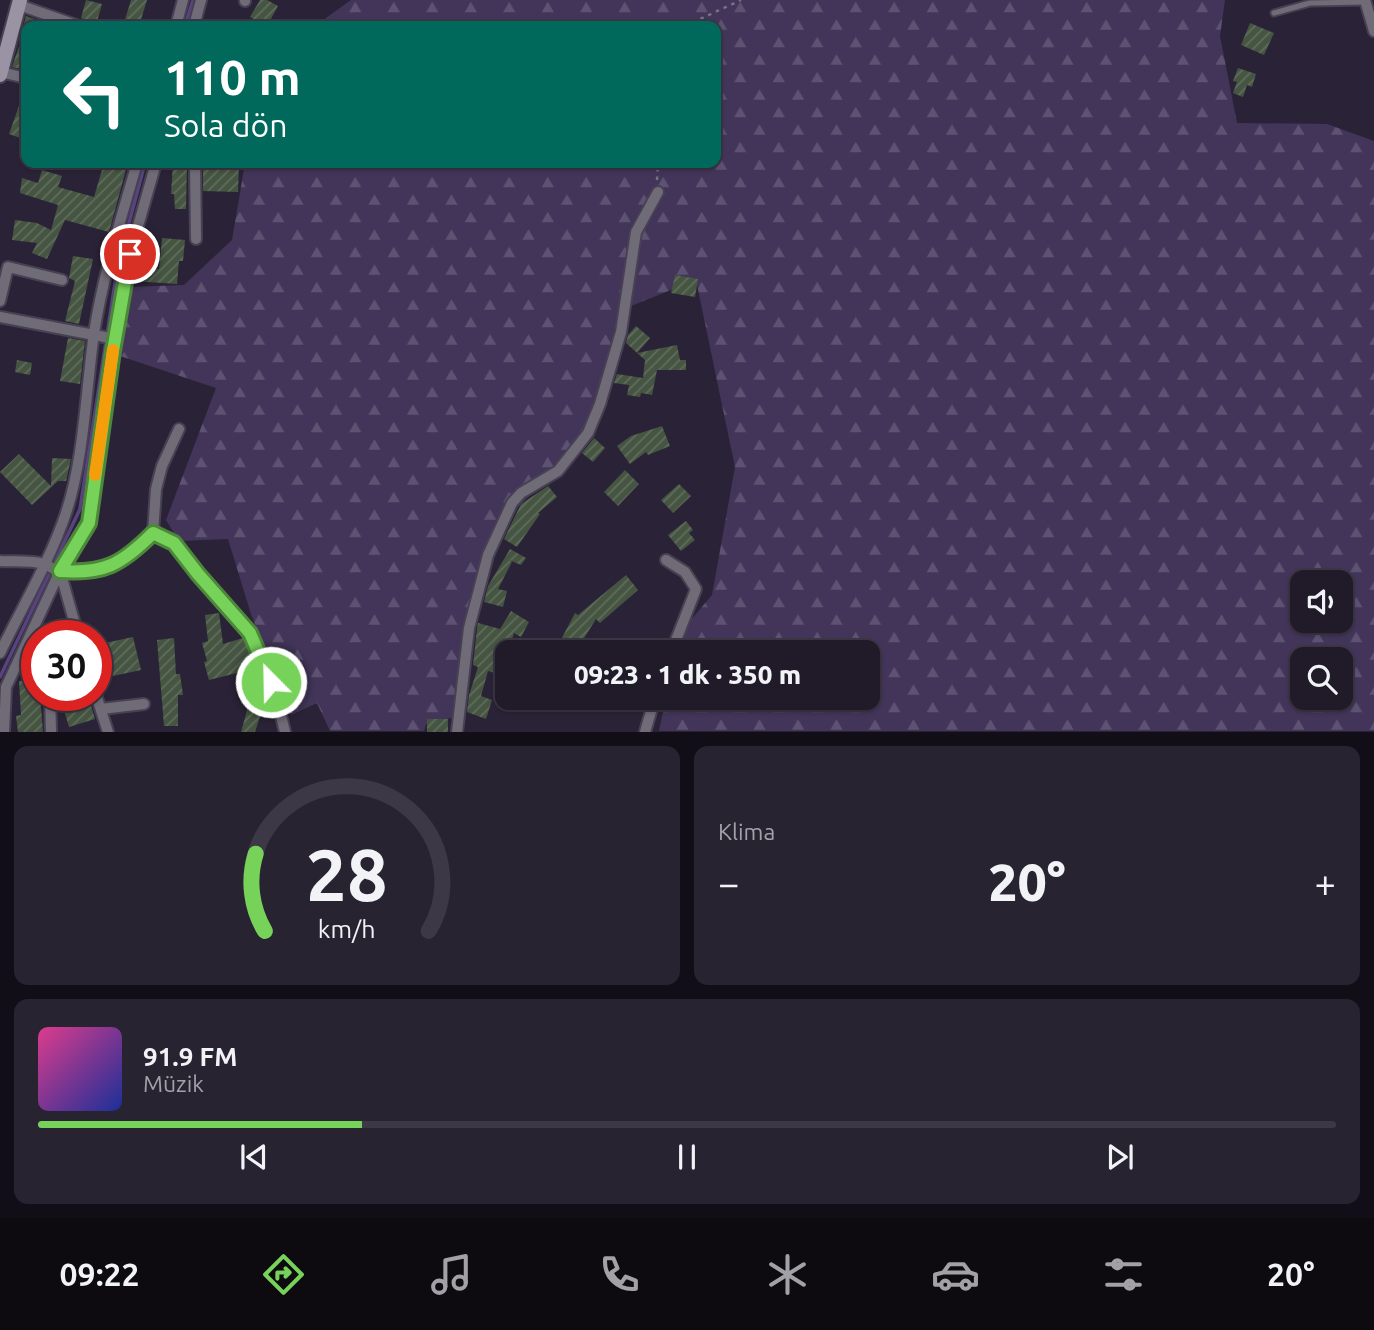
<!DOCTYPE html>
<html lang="tr">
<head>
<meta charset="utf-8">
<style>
	:root { --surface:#201a29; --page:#282331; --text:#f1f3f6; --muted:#a2a1a8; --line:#3d3846; --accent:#77d259 }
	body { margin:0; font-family:Ubuntu,sans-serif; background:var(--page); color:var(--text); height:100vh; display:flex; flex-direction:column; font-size:26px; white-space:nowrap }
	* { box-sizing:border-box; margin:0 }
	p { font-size:23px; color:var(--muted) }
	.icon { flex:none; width:38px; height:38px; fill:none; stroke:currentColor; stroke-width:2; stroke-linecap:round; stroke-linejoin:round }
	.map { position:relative; height:732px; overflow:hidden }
	.details { display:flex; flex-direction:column; gap:14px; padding:14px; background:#120e17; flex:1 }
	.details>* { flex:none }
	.guide { position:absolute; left:21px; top:21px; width:700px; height:147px; border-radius:14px; box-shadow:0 2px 5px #0004,0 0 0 2px var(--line); background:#00695c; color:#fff; overflow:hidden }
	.fabs { position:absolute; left:1290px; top:570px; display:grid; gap:14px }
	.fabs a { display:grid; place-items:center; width:63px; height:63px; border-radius:14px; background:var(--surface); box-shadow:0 2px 5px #0004,0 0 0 2px var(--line); font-size:35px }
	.speed { position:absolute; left:21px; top:620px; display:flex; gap:14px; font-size:35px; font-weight:700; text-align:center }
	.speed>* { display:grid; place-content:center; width:91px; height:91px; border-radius:50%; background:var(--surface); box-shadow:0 2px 5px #0004,0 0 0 2px var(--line); line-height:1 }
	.speed .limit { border:10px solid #d22; background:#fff; color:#111 }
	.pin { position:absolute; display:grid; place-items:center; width:60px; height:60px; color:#fff; margin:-30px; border:4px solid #fff; border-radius:50%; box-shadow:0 2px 7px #0007 }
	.me { position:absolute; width:77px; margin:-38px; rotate:337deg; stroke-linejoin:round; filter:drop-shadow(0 0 5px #0008) }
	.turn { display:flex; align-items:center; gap:24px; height:147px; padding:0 28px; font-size:32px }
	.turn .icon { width:91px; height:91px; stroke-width:2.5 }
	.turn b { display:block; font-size:49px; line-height:60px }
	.big { font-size:52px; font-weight:800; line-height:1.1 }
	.details .tile { flex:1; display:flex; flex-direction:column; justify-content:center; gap:10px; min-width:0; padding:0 24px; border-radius:14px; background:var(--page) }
	.details .dial { align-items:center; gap:0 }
	.dial svg { height:182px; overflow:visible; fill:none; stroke:var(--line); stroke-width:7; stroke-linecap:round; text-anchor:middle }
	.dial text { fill:var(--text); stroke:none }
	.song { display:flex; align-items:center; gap:21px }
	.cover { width:84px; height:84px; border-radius:10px; background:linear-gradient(135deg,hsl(330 70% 55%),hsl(230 70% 35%)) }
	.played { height:7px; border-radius:4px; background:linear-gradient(90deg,var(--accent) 25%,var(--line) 25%) }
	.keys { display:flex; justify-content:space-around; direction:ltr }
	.heat { display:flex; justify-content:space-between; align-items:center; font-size:38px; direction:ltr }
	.details .tiles { flex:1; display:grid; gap:14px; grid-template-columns:1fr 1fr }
	.tile:last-child { grid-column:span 2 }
	.trip { position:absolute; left:495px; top:640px; width:385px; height:70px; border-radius:14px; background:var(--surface); box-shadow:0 2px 5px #0004,0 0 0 2px var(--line); font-weight:800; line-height:70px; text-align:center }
	.tabs { display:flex; height:112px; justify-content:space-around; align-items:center; background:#0d0a10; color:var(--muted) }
	.tabs .icon { width:49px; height:49px }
	.tabs .current { color:var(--accent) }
	.tabs b { font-size:32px; color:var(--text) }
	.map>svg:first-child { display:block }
</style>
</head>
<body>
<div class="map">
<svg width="1374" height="732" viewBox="0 0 1374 732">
	<defs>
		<pattern id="forest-firs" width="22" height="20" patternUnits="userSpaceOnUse" patternTransform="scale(1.75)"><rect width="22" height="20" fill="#423559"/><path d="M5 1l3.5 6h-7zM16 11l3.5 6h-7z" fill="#5d5271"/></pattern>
		<pattern id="building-hatch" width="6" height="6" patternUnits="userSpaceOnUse" patternTransform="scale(1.75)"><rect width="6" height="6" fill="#455541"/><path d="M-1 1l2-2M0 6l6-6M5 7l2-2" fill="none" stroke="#606d5d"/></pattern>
	</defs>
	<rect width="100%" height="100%" fill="#2a2337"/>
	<path fill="url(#forest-firs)" fill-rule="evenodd" d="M351,0H1225L1220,36L1237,123L1327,124L1374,141V731H659L666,698H868V653H675L679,634L712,595L735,467L696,280L621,310L605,380L584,443L503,521L473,607L454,717L426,724L424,731H330L317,703L291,715L251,614L228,539L179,541L166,520L216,388L117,355L129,287L184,285L232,240L245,163H716V26H315ZM1302,583H1340V621H1302ZM1302,660H1340V698H1302Z"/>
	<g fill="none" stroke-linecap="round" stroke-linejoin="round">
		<g stroke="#59437f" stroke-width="3.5">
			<polyline points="185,26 193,0"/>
			<polyline points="0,677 80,509 118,264 145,163"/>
		</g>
	</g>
	<g fill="url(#building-hatch)">
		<polygon points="86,0 102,4 96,25 81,18"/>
		<polygon points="131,0 147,0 139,26 123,26"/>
		<polygon points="260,0 267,0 278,6 267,26 250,17"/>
		<polygon points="26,16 43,22 42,24 48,26 26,26 26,70 12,67 24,31 22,31"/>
		<polygon points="1250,23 1274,33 1264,55 1241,45"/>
		<polygon points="1238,68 1256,74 1252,87 1247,85 1243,97 1233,93 1237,82 1233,81"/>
		<polygon points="25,89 26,89 26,140 9,134"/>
		<polygon points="104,163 127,166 109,232 65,220 47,259 32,253 37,243 12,240 15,220 37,223 51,230 58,205 20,193 22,178 38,183 42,170 62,176 58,187 94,197"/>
		<polygon points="173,163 187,163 186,209 175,209 174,194 171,194"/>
		<polygon points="203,163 239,163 238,192 203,191"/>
		<polygon points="162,238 185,240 183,261 179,261 177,284 133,281 136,266 159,269"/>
		<polygon points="73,256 93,259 79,324 65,321 75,281 69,278"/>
		<polygon points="675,275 698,279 695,297 671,293"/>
		<polygon points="636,326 650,338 637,353 677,345 680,360 686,360 686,370 657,370 652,395 641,393 640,397 627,395 629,385 614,383 617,374 643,378 645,360 626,343 628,335"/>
		<polygon points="68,338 85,341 80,384 60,381"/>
		<polygon points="17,360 32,363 30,375 15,372"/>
		<polygon points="662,426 670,446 648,455 646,452 630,464 617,446 631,436"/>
		<polygon points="594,438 605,448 593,462 582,453"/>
		<polygon points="19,454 51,486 52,458 71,459 66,481 58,481 32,505 0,472"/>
		<polygon points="625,470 639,484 618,506 604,492"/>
		<polygon points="679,484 691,496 673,513 661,500"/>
		<polygon points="548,486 557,497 538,513 540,514 517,547 504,539 521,504"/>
		<polygon points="686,521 693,530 689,533 695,540 681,551 668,535"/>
		<polygon points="510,549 526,558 521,565 509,560 512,562 498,589 507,591 503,607 484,602 488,586"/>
		<polygon points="626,575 638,590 600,623 596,619 581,643 577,641 570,653 554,653 575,613 578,615"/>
		<polygon points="511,611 529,622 521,637 514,633 509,649 504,647 495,673 488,671 481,696 492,700 486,719 467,712 469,695 478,667 473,665 477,629 478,623 500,629"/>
		<polygon points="219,613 223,644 243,638 262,682 248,685 245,671 209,680 204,662 207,661 202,643 208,641 205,615"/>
		<polygon points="133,637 141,670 113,676 105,643"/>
		<polygon points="174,638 176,674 180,674 183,695 178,695 178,726 164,726 157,640"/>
		<polygon points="37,657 37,695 40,695 43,732 18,732 16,716 21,715 19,681 23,681 21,673 28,659"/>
		<polygon points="58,695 77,695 80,705 90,702 95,719 69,727 63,707 59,708"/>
		<polygon points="251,696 265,701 255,732 241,732"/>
		<rect x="427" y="719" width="21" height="13"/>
	</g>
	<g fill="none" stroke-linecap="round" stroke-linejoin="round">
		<g stroke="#484154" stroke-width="9">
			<polyline id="lane" points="1274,13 1310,3 1365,2"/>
		</g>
		<g stroke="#484154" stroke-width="14">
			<g id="street">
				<polyline points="1365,0 1374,31"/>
				<polyline points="245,1 245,0"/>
				<polyline points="19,5 79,26"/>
				<polyline points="176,26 183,0"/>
				<polyline points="194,26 201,0"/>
				<polyline points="1,72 26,78"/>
				<polyline points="195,163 196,239"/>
				<polyline points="0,301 8,267 62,280"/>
				<polyline points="0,317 115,339"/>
				<polyline points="153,533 174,543 198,574 249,633 276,696 285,732"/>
				<polyline points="666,560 685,572 696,589 671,653"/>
				<path d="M0,561C14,562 31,560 44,564C50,566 54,570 60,571C98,581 127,559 153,533L156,489L162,466L179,429"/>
				<polyline points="60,571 78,635"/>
				<path d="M0,653C22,607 50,561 66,513C84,459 86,390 94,333C103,275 121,219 137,163"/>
				<polyline points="50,695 51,732"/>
				<polyline points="96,695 108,732"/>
				<polyline points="101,709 144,704"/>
				<polyline points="4,732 6,687 60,571 89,523 113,351 130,254 156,163"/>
				<polyline points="457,732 469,628 488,555 512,503 521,493 558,471 588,433 600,404 621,332 636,232 658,192"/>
				<polyline points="645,732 655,698"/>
			</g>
		</g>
		<g stroke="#484154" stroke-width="18">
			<polyline id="secondary" points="0,75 20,0"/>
		</g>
		<g stroke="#777283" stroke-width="2.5" stroke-dasharray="3.5 5" stroke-linecap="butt">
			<polyline points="685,26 741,0"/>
			<polyline points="657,180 658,163"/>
		</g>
		<use href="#lane" stroke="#706c77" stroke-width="5"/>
		<use href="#street" stroke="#706c77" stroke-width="10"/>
		<use href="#secondary" stroke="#9993a4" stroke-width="14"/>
	</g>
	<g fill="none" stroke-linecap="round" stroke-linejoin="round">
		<g stroke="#4d883a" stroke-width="18">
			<path id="route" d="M130,254L113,351L89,523L60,571C104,574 121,565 153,533L174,543L198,574L250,633L271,682"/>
		</g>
		<use href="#route" stroke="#77d259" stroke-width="12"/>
		<polyline stroke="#f59e0b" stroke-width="12" points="95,475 113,350"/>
	</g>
</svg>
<div class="fabs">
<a><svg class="icon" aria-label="sound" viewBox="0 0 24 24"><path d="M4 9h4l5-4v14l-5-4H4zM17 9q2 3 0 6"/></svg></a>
<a><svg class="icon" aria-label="search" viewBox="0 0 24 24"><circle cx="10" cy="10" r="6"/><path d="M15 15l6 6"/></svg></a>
</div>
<div class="speed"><div class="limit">30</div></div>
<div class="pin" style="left:130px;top:254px;background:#d93025"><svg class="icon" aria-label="arrive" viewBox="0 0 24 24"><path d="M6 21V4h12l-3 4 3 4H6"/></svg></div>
<svg class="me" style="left:271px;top:682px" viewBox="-20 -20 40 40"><circle r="17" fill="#77d259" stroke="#fff" stroke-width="3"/><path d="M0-11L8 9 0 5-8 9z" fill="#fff"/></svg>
<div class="trip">09:23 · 1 dk · 350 m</div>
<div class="guide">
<div class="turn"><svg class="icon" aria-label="left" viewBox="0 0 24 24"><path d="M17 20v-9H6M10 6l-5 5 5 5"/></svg><div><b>110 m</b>Sola dön</div></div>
</div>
</div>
<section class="details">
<div class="tiles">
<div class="tile dial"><svg viewBox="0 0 100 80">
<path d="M14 69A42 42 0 1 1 86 69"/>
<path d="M14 69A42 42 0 0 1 10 35" stroke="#77d259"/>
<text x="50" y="56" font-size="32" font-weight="700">28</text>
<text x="50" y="72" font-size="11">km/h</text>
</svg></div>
<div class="tile"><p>Klima</p>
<div class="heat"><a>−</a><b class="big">20°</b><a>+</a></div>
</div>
<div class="tile">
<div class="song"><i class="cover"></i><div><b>91.9 FM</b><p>Müzik</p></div></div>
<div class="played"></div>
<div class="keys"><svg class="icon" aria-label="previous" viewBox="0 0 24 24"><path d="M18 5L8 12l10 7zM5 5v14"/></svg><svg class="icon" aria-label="pause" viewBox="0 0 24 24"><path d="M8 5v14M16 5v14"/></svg><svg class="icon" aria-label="next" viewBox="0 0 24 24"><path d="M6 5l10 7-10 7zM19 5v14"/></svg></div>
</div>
</div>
</section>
<nav class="tabs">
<b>09:22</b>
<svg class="icon current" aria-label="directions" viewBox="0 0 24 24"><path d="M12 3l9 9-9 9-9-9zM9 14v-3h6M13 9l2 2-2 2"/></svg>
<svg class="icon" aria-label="music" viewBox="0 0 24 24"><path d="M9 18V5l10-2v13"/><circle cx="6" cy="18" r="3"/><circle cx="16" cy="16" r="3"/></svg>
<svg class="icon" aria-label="phone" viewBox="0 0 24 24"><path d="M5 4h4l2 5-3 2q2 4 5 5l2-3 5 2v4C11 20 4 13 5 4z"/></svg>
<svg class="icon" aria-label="climate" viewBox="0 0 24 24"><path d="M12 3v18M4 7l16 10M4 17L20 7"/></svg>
<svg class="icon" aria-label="car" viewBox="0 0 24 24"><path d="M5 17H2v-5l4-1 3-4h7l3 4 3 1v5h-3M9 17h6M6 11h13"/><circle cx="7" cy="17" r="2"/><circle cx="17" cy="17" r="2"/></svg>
<svg class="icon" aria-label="filters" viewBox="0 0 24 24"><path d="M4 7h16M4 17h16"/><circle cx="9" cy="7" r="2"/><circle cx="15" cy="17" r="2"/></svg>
<b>20°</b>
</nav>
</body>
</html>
